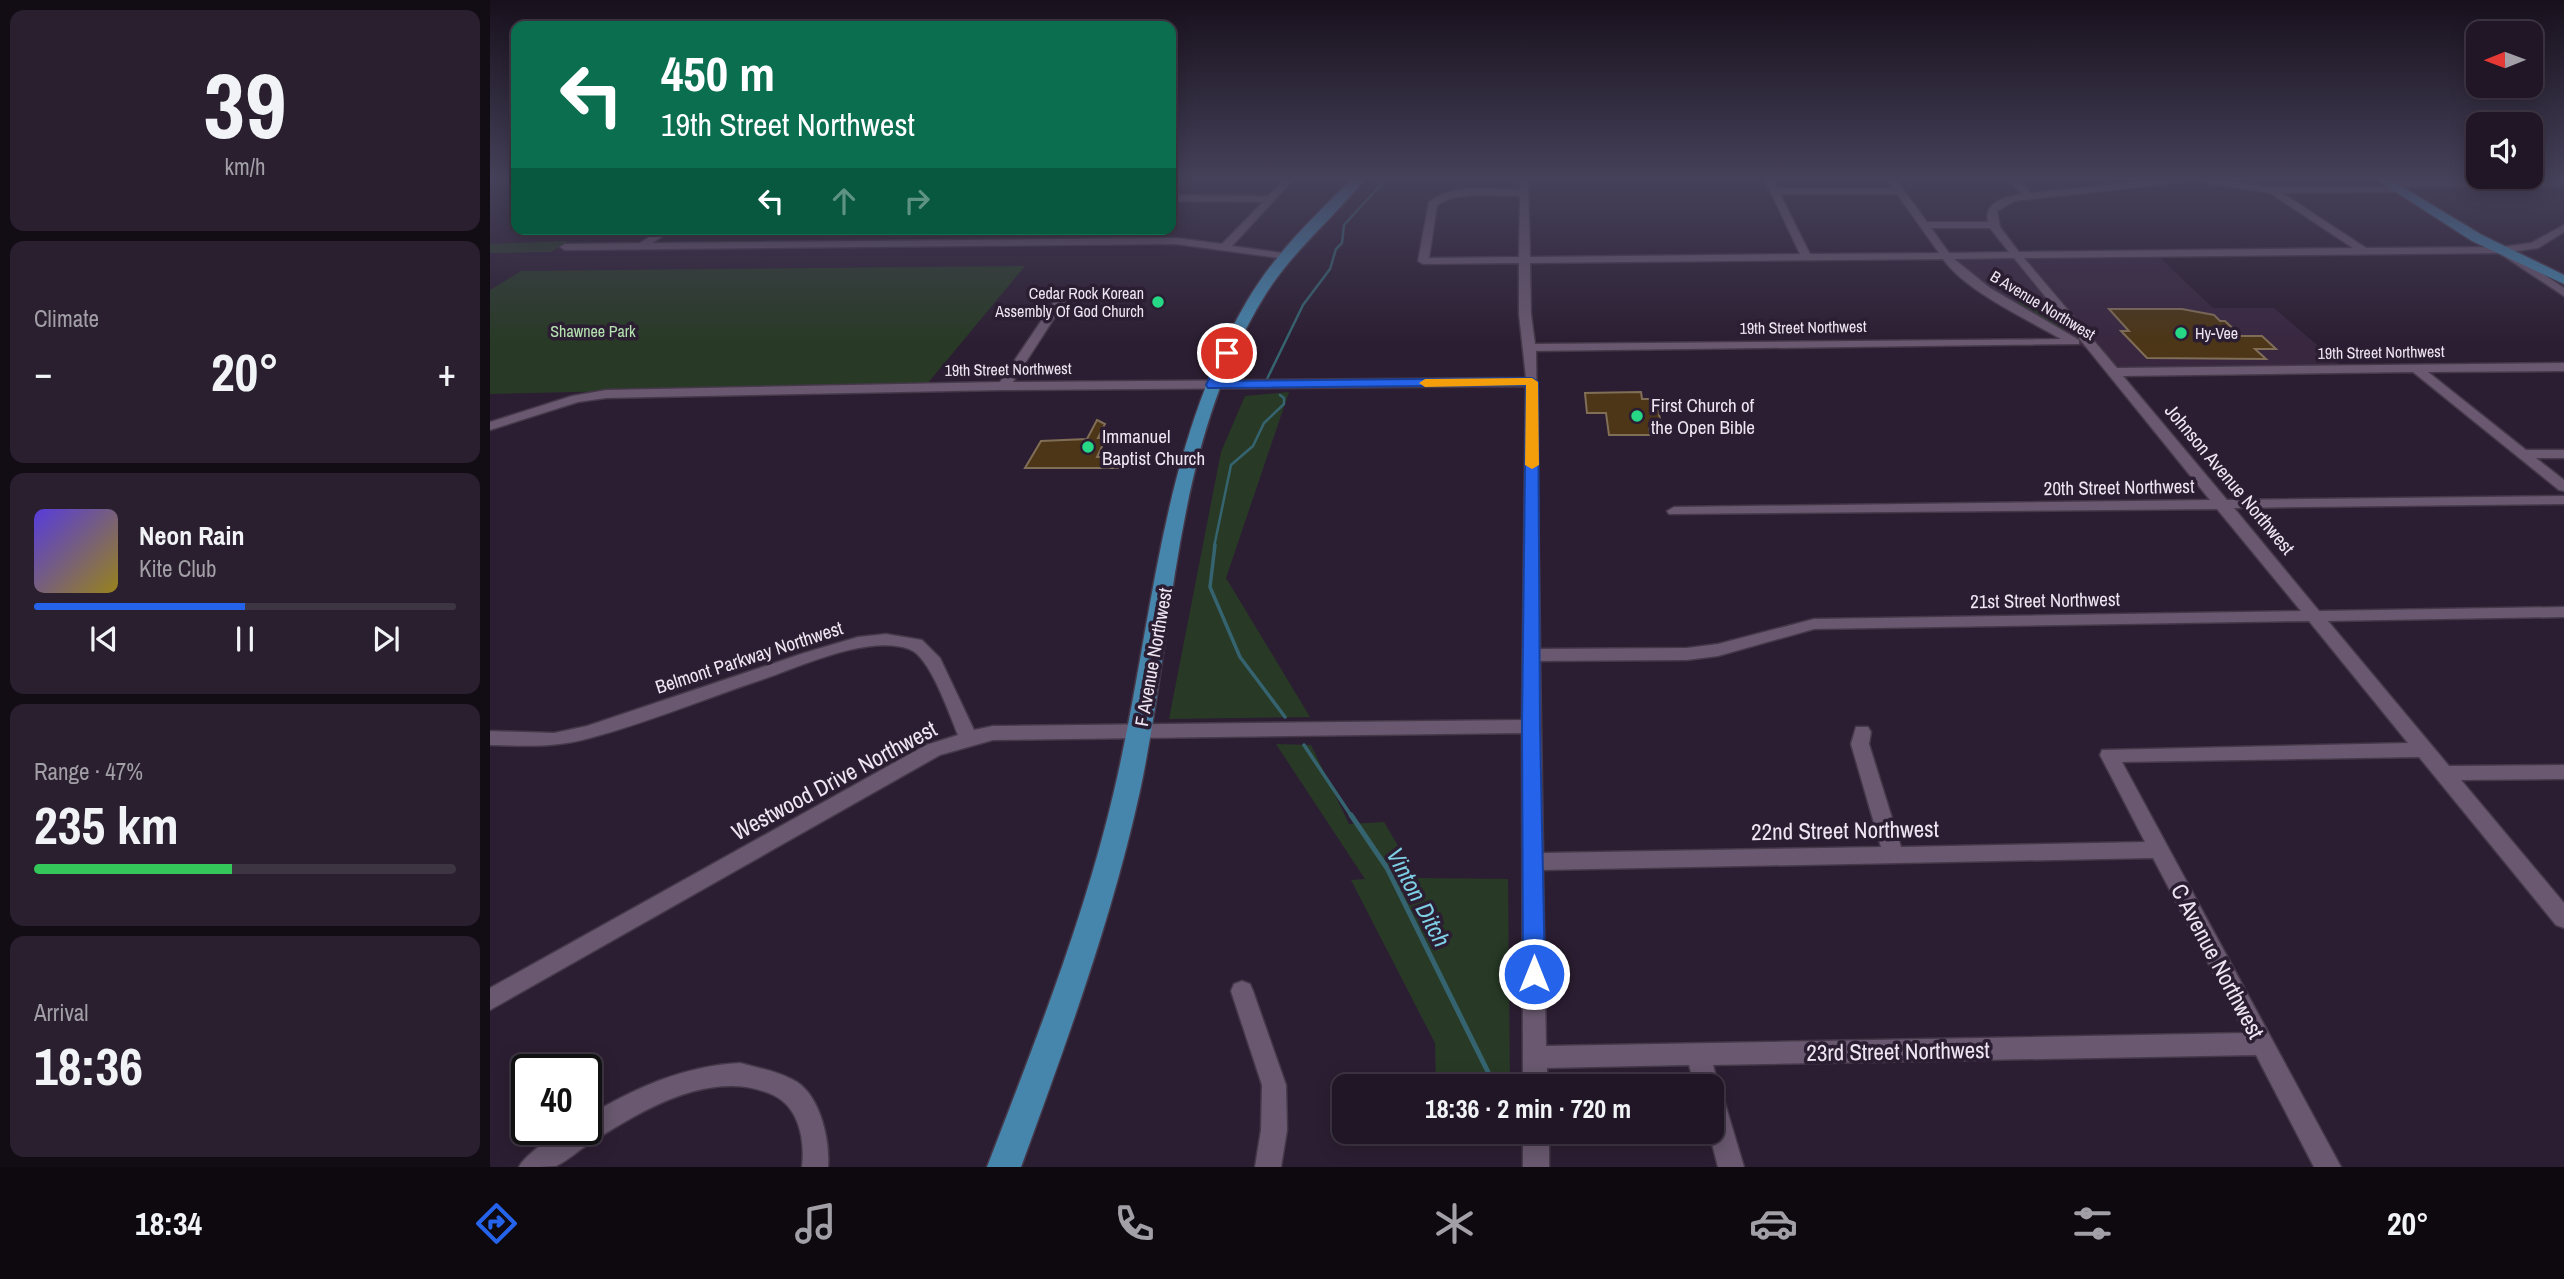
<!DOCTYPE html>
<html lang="en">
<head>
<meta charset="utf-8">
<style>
	:root { --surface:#211626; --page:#291f2e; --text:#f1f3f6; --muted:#a29fa7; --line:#3e3543; --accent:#2563eb }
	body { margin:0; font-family:"Archivo Narrow",sans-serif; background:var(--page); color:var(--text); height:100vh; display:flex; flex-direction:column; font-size:26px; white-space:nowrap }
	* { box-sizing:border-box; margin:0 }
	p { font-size:23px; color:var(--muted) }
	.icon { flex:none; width:38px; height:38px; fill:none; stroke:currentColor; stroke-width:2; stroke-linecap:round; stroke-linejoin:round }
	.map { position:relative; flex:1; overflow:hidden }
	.panel { display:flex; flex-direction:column; gap:10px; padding:10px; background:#120c15; width:490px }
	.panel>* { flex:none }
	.banner { position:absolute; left:21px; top:21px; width:665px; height:214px; border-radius:14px; box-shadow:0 4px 18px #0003,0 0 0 2px var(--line); background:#0b6e4f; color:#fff; overflow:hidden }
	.needle { width:46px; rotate:269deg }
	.controls { position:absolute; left:1976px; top:21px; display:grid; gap:14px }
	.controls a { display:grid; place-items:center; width:77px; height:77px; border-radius:14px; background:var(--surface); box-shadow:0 4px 18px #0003,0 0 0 2px var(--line); font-size:35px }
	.speed { position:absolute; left:21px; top:1054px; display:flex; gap:14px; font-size:35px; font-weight:700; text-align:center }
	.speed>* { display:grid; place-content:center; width:91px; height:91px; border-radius:50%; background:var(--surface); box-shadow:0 4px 18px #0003,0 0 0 2px var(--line); line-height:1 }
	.speed .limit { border:4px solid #111; border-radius:10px; background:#fff; color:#111 }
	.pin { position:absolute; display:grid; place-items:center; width:60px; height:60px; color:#fff; margin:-30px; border:4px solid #fff; border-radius:50%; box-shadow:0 2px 7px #0007 }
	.me { position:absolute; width:77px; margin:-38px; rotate:0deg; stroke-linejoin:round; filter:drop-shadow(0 0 5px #0008) }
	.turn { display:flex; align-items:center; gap:24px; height:147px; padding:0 35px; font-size:32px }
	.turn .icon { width:91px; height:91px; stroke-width:2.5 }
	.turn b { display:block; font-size:49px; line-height:60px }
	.lanes { display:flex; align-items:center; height:66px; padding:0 35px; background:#0003; justify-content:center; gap:35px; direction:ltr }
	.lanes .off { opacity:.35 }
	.big { font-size:52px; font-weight:700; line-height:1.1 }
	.panel .card { flex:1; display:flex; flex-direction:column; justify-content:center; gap:10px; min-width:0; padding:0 24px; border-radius:14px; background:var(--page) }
	.panel .dial { align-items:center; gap:0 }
	.dial b { font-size:91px; line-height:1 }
	.song { display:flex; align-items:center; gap:21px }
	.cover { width:84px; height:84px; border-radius:10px; background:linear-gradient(135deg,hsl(250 70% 55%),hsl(50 70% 35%)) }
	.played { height:7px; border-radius:4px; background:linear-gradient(90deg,var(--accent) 50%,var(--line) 50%) }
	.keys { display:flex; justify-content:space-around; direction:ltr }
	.heat { display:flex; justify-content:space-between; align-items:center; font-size:38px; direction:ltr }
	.charge { height:10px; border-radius:5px; background:linear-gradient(90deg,#34c759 47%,var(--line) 0) }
	.trip { position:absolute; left:842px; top:1074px; width:392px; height:70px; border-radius:14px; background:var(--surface); box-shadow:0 4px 18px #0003,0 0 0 2px var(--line); font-weight:700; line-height:70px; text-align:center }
	.menu { display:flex; height:112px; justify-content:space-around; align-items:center; background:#0d090f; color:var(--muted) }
	.menu .icon { width:49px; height:49px }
	.menu .selected { color:var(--accent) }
	.menu b { font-size:32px; color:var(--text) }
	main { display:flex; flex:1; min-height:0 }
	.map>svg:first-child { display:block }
</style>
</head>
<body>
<main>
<section class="panel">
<div class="card dial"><b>39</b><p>km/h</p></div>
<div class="card"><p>Climate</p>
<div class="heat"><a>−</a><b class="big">20°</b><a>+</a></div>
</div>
<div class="card">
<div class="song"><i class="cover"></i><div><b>Neon Rain</b><p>Kite Club</p></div></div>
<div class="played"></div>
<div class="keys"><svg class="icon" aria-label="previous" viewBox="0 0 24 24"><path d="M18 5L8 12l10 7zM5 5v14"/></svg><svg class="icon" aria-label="pause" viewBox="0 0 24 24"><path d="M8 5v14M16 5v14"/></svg><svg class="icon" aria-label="next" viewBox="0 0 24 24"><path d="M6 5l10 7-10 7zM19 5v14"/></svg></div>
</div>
<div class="card"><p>Range · 47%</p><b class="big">235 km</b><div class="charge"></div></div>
<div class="card"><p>Arrival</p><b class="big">18:36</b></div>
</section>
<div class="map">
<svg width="2074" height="1167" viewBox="0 0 2074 1167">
	<rect width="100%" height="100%" fill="#2c1e32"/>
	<polygon fill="#392740" points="1665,253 1723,308 1784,308 1855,369 1624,372 1611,358 1496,290 1455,255"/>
	<g fill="#283a26">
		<polygon points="78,241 61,252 0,253 0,244"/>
		<polygon points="535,266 437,384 0,394 0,290 31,271"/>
		<polygon points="1527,298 1561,307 1579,328 1571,329 1527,302"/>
		<polygon points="799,392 736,578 820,717 679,719 731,452 755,396"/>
		<polygon points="786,744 821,745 859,824 894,822 927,878 1018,879 1020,1087 946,1087 945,1043 861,880 875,879"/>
		<polygon points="948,1132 1020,1132 1020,1139 949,1143"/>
	</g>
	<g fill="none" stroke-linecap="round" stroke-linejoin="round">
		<g stroke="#356470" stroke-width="2.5">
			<polyline points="777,379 813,305 840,269 846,249 852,243 854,225 895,180"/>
			<polyline points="724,547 741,465 763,446 774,423 794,404 794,398 790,395"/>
		</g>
		<g stroke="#356470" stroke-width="3.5">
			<polyline points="725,545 720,587 750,657 795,717"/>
			<polyline points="814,745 862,817"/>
		</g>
		<polyline stroke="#356470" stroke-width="5" points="861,815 897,868 999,1074"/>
	</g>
	<g fill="#4c3617" stroke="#816e57" stroke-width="2">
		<polygon points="1619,309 1692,309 1724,315 1730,321 1735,321 1751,336 1772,336 1786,349 1765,349 1776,359 1657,358 1631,331 1639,331"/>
		<polygon points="1151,392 1152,399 1166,399 1171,424 1159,424 1160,435 1119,435 1116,413 1097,413 1095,393"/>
		<polygon points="607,420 615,424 608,438 616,438 607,457 641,457 635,468 535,468 551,441 597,439"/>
	</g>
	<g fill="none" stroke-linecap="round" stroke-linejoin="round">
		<g stroke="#443849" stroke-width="3">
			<g id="minor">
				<polygon points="794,180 803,180 742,246 800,254 800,258 796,259 686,244 75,250 70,247 75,244 150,243 172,229 184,229 162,243 686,238 732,244 773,202 681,201 681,195 778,196"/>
				<path d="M1030,180H1038L1040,257L1310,254L1275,180H1283L1288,188H1403L1398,180H1406L1437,222H1498C1493,202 1517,196 1532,194L1519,180H1528L1541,193L1663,180H1689L1685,183L1525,201L1507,211L1510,227L1529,252L1863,248L1780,193L1717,183L1713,180H1731L1775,187L1898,186L1895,184L1899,181L2074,180V186L1909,187L1913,189L1908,192L1792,193L1876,248L2011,247L2041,243L2074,225V232L2048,248L2021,252L2074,288V296L2009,253L1534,258L1627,368L2074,363V371L1938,372L2036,450H2074V458H2046L2074,480V491L2069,490L1923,372L1633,376L1737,500L2074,496V504L1744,508L1829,611L2074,607V617L1838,621L1959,766L2074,765V779L1971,780L2074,903V928L2066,925L1929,757L1632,762L1851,1167H1824L1766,1055L1223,1065L1229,1087L1228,1090L1234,1100L1254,1167H1228L1219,1132H1222V1087H1205L1199,1065L1057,1068V1087H1033L1032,733L503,740L450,755L0,1010V988L436,745L468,735C459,714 440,656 419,649C379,634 309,667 271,680C214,699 157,723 100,738C64,748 36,746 0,745V731L64,733L97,726L314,653L368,637L396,634L432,640L450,658L484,730L503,726L1032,720L1036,386L514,390L116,398L88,402L0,430V422L82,396L116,390L510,382L572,290L576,289L581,292L523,382L1036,378L1029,314V263L933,264L928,261L939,202C963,183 1001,189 1030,190ZM1290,194H1407L1449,253L1320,254ZM984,195L1030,196L1029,257L939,258L947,205L961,198ZM1441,228H1500L1519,252L1459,253ZM1524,258L1720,500L1184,507L1177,511L1179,514L1727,509L1811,611L1324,619L1228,644L1197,648L1050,649L1046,351L1589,344V340L1500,288L1464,259ZM1453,259C1477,292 1535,318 1571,339L1045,344L1041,314L1040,263ZM1819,621L1918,743L1612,750L1610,755L1655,842L1411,847L1379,744L1381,732L1378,727H1366L1361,744L1391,847L1053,853L1050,661L1197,660L1228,656L1324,629ZM1663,858L1755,1033L1056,1046L1053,870Z"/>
				<polygon points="752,981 760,984 763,991 796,1085 797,1130 791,1167 765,1167 771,1130 772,1085 741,991 744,984"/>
				<path d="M250,1063C269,1068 290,1072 307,1082C331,1098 340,1141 338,1167H312C315,1142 310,1109 285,1096C224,1066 152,1110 102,1142C90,1149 79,1160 66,1166C57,1167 40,1167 29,1167C34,1156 66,1132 79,1129C84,1128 91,1129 96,1129V1117C145,1088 193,1066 250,1063Z"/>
				<rect x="1033" y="1132" width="26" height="35"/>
			</g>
		</g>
		<g stroke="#443849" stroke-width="3">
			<g id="major">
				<path d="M861,180H874C841,221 802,251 774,297C683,444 685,627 650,791C622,919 576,1044 531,1167H497C544,1044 594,920 624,791C663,626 669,451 757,301C784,255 823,217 861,180Z"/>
				<polygon points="1887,180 1901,180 1992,235 2074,275 2074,284 1982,241"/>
			</g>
		</g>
		<use href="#minor" fill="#69586f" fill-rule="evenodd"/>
		<use href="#major" fill="#4685ac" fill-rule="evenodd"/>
	</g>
	<linearGradient id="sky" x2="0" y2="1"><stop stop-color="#18101c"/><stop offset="0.52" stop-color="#45415a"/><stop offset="1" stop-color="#45415a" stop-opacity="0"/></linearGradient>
	<rect width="2074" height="343" fill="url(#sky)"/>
	<polygon fill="#2563eb" stroke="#184099" stroke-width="2" points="737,349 743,353 731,381 1042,378 1048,382 1050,726 1055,974 1052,981 1044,984 1036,981 1033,974 1032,726 1036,385 718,388 716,385 731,353"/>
	<polygon fill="#f59e0b" points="1042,378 1048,382 1049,465 1042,469 1035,465 1036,385 935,387 929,383 935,379"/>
	<g fill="#26d886" stroke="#2c1e32" stroke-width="2.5">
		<circle cx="668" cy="302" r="7"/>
		<circle cx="1691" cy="333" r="7"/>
		<circle cx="1147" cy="416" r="7"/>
		<circle cx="598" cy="447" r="7"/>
	</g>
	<g text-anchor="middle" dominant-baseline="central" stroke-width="7" stroke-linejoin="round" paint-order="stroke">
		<g font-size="16" fill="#eee5f2" stroke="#2c1e32" text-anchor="end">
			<text x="654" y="293">Cedar Rock Korean<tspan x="654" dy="18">Assembly Of God Church</tspan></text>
			<text x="1705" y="333" text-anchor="start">Hy-Vee</text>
		</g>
		<g font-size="16" fill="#eee5f2" stroke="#2c1e32">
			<text transform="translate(1553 305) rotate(31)">B Avenue Northwest</text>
			<text transform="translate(1313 327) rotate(-1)">19th Street Northwest</text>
			<text transform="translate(1891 352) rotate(-1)">19th Street Northwest</text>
			<text transform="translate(518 369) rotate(-1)">19th Street Northwest</text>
		</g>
		<g font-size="16" fill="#b5e3b0" stroke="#2c1e32">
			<text x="103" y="331">Shawnee Park</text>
		</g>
		<g font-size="19" fill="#eee5f2" stroke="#2c1e32" text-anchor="start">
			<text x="1161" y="405">First Church of<tspan x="1161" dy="22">the Open Bible</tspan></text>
			<text x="612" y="436">Immanuel<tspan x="612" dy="22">Baptist Church</tspan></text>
		</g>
		<g font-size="19" fill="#eee5f2" stroke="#2c1e32">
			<text transform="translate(1740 479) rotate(50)">Johnson Avenue Northwest</text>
			<text transform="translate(1629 487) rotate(-1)">20th Street Northwest</text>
			<text transform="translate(1555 600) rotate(-1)">21st Street Northwest</text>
			<text transform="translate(259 657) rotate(-18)">Belmont Parkway Northwest</text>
			<text transform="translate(663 657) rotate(-80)">F Avenue Northwest</text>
		</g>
		<g font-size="23" fill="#eee5f2" stroke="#2c1e32">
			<text transform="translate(344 780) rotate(-28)">Westwood Drive Northwest</text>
			<text transform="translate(1355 830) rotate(-1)">22nd Street Northwest</text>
			<text transform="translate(1728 961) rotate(62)">C Avenue Northwest</text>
			<text transform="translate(1408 1051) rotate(-1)">23rd Street Northwest</text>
		</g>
		<g font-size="24" font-style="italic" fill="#7ed0e5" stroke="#2c1e32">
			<text transform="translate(929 897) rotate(62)">Vinton Ditch</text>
		</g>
	</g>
</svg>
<div class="controls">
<a><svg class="needle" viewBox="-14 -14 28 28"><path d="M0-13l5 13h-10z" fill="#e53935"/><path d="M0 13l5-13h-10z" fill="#a29fa7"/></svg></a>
<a><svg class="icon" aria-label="sound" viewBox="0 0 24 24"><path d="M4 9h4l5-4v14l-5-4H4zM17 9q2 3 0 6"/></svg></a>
</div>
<div class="speed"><div class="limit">40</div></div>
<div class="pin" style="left:737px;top:353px;background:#d93025"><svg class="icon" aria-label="arrive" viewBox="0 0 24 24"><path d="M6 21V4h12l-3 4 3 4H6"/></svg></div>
<svg class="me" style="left:1044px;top:974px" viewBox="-20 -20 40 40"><circle r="17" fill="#2563eb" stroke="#fff" stroke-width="3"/><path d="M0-11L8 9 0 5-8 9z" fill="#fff"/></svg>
<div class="trip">18:36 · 2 min · 720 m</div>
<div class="banner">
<div class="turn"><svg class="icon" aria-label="left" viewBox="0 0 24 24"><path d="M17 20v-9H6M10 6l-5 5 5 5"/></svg><div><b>450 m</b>19th Street Northwest</div></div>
<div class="lanes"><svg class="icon" aria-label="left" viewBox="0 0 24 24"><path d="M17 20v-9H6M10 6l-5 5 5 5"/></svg><svg class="icon off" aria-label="ahead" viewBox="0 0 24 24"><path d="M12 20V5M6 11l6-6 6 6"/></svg><svg class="icon off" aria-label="right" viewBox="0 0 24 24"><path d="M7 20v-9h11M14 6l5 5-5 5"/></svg></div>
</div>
</div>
</main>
<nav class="menu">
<b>18:34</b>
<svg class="icon selected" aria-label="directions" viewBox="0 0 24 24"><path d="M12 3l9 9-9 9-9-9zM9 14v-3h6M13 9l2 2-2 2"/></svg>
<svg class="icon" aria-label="music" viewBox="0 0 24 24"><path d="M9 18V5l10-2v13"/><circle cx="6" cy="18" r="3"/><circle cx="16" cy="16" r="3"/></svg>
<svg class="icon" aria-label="phone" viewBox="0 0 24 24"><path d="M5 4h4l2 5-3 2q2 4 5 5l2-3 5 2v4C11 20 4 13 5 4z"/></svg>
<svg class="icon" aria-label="climate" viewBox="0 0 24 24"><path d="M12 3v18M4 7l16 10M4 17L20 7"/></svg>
<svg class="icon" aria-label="car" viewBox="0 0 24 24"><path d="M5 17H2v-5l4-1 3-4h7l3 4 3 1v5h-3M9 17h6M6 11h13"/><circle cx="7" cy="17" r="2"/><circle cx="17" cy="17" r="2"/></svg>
<svg class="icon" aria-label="filters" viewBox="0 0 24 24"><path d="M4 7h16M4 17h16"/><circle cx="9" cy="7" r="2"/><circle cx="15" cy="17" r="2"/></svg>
<b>20°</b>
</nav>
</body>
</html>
